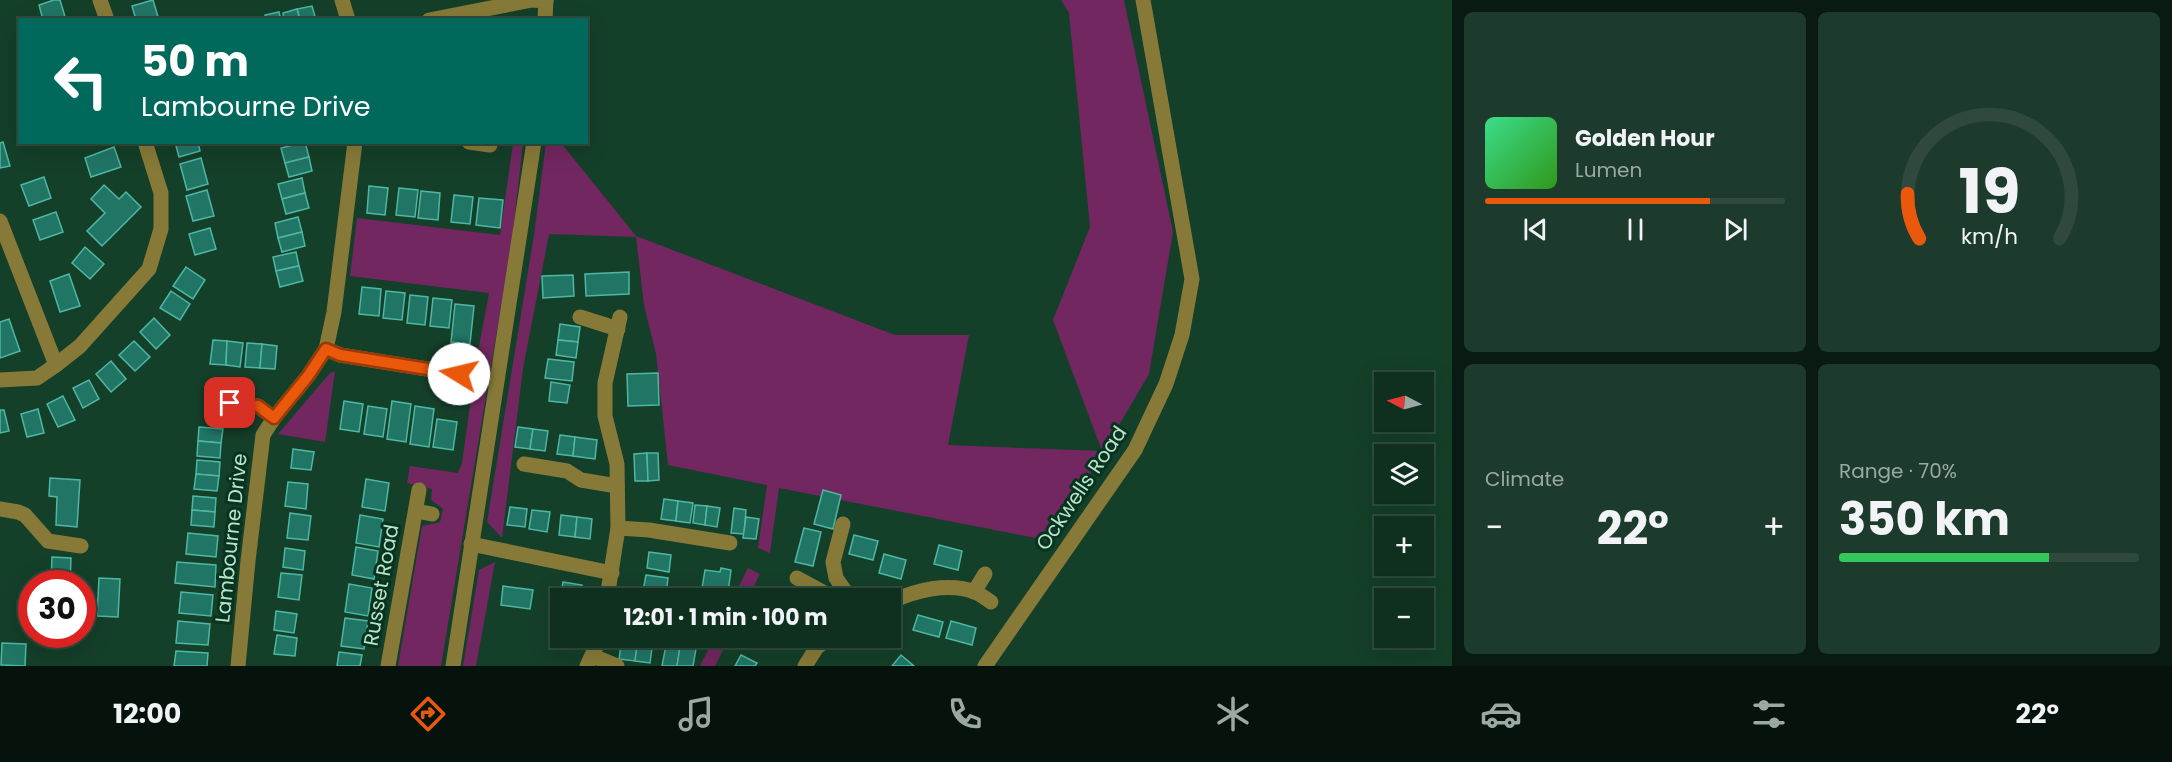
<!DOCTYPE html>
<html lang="en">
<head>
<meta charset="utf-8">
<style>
	:root { --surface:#0f2f1f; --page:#1d3b2c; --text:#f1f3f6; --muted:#9ba9a4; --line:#2f4a3d; --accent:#ea580c }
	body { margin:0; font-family:Poppins,sans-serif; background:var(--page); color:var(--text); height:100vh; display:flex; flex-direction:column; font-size:22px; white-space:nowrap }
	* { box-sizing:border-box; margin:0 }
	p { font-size:20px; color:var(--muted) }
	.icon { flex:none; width:33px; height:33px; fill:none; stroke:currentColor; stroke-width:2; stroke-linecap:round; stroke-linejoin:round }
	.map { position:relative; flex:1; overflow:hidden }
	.side { display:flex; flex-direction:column; gap:12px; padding:12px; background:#081a11; width:720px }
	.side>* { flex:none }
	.guide { position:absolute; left:18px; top:18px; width:570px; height:126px; border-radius:0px; box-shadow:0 6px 24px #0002,0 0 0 2px var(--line); background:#00695c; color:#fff; overflow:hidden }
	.needle { width:39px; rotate:276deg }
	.buttons { position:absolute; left:1374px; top:372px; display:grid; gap:12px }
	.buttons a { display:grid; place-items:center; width:60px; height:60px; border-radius:0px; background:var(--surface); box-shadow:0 6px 24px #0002,0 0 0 2px var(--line); font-size:30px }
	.speed { position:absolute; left:18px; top:570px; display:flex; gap:12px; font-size:30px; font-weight:700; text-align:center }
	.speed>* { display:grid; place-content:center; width:78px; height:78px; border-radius:50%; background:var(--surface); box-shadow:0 6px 24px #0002,0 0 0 2px var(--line); line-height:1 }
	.speed .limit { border:9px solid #d22; background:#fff; color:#111 }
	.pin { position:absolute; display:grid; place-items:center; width:51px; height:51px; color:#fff; margin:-26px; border-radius:12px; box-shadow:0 3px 9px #0006 }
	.me { position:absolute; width:66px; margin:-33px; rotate:279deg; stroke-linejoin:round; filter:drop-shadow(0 0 4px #0008) }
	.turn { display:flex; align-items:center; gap:21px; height:126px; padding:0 24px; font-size:27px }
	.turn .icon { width:78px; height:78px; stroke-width:2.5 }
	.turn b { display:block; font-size:42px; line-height:51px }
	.big { font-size:45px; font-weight:700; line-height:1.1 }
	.side .widget { flex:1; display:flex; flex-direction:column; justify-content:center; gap:9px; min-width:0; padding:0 21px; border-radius:9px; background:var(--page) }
	.side .dial { align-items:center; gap:0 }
	.dial svg { height:156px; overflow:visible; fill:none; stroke:var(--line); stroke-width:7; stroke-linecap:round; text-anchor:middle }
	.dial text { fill:var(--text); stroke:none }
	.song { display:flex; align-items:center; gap:18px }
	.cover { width:72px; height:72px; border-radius:9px; background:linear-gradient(135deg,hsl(150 70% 55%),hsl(110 70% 35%)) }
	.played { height:6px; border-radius:3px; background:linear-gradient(90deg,var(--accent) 75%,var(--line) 75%) }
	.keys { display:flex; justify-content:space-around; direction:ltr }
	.heat { display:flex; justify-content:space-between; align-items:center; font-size:33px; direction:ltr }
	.charge { height:9px; border-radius:4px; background:linear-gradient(90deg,#34c759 70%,var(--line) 0) }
	.side .tiles { flex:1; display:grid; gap:12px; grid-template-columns:repeat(2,1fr) }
	.trip { position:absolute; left:550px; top:588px; width:351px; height:60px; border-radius:0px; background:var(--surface); box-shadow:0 6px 24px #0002,0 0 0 2px var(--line); font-weight:700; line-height:60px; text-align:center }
	.dock { display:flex; height:96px; justify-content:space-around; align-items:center; background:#06130c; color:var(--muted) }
	.dock .icon { width:42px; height:42px }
	.dock .active { color:var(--accent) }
	.dock b { font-size:27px; color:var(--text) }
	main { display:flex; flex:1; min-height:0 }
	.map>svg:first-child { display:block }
</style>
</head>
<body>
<main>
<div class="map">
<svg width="1452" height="666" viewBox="0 0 1452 666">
	<rect width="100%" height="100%" fill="#143f29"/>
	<g fill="#722760">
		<polygon points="1061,0 1124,0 1173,232 1149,374 1051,541 779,488 770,553 758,548 767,485 668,465 656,354 644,305 636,237 549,234 523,369 502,538 487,522 534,235 546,143 561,143 636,236 895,335 969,335 948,445 1102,451 1053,320 1090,227 1069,13"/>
		<polygon points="513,143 523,143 512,240 441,666 398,666 422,526 440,522 443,509 431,500 432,489 407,483 410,466 458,473 462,463 476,362 489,293 350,276 357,218 500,235"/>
		<polygon points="335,371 325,442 278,434 330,373"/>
		<polygon points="495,562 476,666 463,666 479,570"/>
		<polygon points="748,568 760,574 748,598 733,598"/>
		<polygon points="714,638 729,638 715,666 700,666"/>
	</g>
	<g fill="#217565" stroke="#4eb7a2" stroke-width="1.5">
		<polygon points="54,0 60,0 66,20 43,20 39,5"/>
		<polygon points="153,0 159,20 136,20 132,6"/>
		<polygon points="312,6 316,20 300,20 297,9"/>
		<polygon points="297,9 300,20 284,20 283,13"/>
		<polygon points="279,12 281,20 266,20 265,15"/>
		<polygon points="3,142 10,166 0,168 0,143"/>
		<polygon points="175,142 198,142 200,151 179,157"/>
		<polygon points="305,142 309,157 285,163 281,148"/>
		<polygon points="114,147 121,167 91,177 85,158"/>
		<polygon points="309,157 312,171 289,177 285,163"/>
		<polygon points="201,158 208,184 187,190 180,164"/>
		<polygon points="44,177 51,198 29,206 21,185"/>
		<polygon points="302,178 305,193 282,199 278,184"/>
		<polygon points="104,185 119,199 126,192 141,207 102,246 87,231 105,213 91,199"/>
		<polygon points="369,186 388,188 385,215 367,213"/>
		<polygon points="399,188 418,190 415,217 396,215"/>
		<polygon points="207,190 214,216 193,221 186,196"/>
		<polygon points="421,191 440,193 438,220 418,218"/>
		<polygon points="305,193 309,208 286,214 282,199"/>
		<polygon points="454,195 473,197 470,224 451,222"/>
		<polygon points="479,198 503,200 500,228 476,225"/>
		<polygon points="56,212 63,232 40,240 33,220"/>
		<polygon points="298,217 302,232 278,238 275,223"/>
		<polygon points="210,228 216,249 195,255 189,234"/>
		<polygon points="302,232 305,246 282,252 278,238"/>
		<polygon points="85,247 104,264 90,279 72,263"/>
		<polygon points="296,252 299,266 276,271 273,257"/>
		<polygon points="299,266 303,281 280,287 276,271"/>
		<polygon points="186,267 205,280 193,299 173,286"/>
		<polygon points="629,272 629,294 586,296 585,274"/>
		<polygon points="69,274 80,306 60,312 50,281"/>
		<polygon points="573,275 574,296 543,298 542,276"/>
		<polygon points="362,287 381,289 379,316 359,314"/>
		<polygon points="171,291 190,304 180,320 160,308"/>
		<polygon points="386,291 405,293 402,320 383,318"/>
		<polygon points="410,295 428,297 425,325 407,323"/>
		<polygon points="433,298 452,300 449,328 430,326"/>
		<polygon points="455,304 474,306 470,344 451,342"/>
		<polygon points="154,318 170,335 156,349 140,332"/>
		<polygon points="9,319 20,351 0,358 0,322"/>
		<polygon points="560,324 580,327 578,342 558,340"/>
		<polygon points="213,340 227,341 226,365 210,364"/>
		<polygon points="558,340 578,342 576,358 556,355"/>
		<polygon points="134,341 150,357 135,371 119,355"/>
		<polygon points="227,341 243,343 240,367 226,365"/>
		<polygon points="247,343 262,344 260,368 245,367"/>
		<polygon points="262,344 277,346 275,369 260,368"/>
		<polygon points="548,359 574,362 572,381 545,378"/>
		<polygon points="111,361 126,379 111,392 96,374"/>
		<polygon points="658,373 659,405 628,406 627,374"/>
		<polygon points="89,380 99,399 83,408 73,388"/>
		<polygon points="551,382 570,385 567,403 549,401"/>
		<polygon points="63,396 75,420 58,427 47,404"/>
		<polygon points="344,401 363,404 359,432 340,429"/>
		<polygon points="392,401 411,404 406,442 387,439"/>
		<polygon points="368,406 387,409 383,437 364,434"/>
		<polygon points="415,406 434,409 429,447 410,444"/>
		<polygon points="38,409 44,433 27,437 21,414"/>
		<polygon points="0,410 4,410 9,431 0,433"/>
		<polygon points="437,419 457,422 453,450 433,447"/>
		<polygon points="199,427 223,429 221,443 198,441"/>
		<polygon points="518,427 533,429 530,449 515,447"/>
		<polygon points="533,429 548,431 545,451 530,449"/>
		<polygon points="560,435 575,437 573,456 557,454"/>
		<polygon points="575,437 597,440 595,459 573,456"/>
		<polygon points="198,441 221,443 220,458 197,456"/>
		<polygon points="293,449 314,452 311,470 291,468"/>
		<polygon points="647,453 648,481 635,481 634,454"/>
		<polygon points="647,453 658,453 659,480 648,481"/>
		<polygon points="197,460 220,462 219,476 196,474"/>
		<polygon points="196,474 219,476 217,491 194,489"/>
		<polygon points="50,478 80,480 77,527 56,525 57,497 49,496"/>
		<polygon points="366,479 389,483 385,511 362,507"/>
		<polygon points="288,482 308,484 306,509 285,506"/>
		<polygon points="823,490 841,495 833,529 814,524"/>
		<polygon points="193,496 216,498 215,512 192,510"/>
		<polygon points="664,499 678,501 676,521 661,519"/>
		<polygon points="678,501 693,503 690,523 676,521"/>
		<polygon points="695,505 707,506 705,525 693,523"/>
		<polygon points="707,506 720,508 717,527 705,525"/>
		<polygon points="510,507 527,509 525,527 507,525"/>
		<polygon points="734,508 746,510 744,534 731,533"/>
		<polygon points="192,510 215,512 214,527 191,525"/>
		<polygon points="532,510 550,512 547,532 529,529"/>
		<polygon points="290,513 311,516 308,540 287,538"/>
		<polygon points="360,515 383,519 379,547 356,543"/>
		<polygon points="561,515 577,517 575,537 559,535"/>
		<polygon points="577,517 592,519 590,539 575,537"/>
		<polygon points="746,517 759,519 756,539 743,538"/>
		<polygon points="804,528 821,532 813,566 795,562"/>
		<polygon points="188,533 218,536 216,557 186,554"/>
		<polygon points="854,535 878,541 873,560 849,554"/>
		<polygon points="939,545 962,551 958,570 934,564"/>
		<polygon points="356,547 378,551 374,579 352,575"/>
		<polygon points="285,548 305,551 303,570 283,567"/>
		<polygon points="649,552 671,555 669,572 647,568"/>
		<polygon points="884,554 906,560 901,579 879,573"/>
		<polygon points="52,557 71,558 70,584 51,584"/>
		<polygon points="177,562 216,565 215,587 175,583"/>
		<polygon points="721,568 731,570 728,592 713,590 712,596 701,594 705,570 720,572"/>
		<polygon points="281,573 302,575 299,600 278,597"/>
		<polygon points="646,575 668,578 666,594 643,591"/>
		<polygon points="99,578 120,579 118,617 97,616"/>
		<polygon points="563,582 582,585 580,598 560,599"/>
		<polygon points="349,584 372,588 368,616 345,612"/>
		<polygon points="503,586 533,590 530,609 501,605"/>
		<polygon points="763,589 782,598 758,598"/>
		<polygon points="181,592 213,595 211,616 179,613"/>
		<polygon points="276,611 297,614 294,633 274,630"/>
		<polygon points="918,615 943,622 939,637 913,630"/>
		<polygon points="345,618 368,621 364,649 341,646"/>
		<polygon points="178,621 210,624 208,645 176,643"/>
		<polygon points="951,621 976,628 972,645 946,638"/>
		<polygon points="556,626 561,627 561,638 574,638 573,645 554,642"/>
		<polygon points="277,635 297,638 295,656 274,654"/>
		<polygon points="622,638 638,638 635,661 619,659"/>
		<polygon points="638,638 653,640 650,663 635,661"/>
		<polygon points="2,643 26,644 25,666 1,665"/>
		<polygon points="666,645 680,647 677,666 662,666"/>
		<polygon points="680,647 696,649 693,666 677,666"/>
		<polygon points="176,651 208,653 207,666 174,666"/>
		<polygon points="339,652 362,655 360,666 337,666"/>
		<polygon points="741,655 757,663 755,666 735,666"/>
		<polygon points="901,655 914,666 892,666"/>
	</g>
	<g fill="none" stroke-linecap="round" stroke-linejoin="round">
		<g stroke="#877a38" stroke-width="15">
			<polyline points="100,0 107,20"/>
			<polyline points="342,0 348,20"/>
			<polyline points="429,20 532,0 546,1"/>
			<polyline points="545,20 546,0"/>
			<polyline points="469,142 490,145"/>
			<polyline points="0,221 56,365"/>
			<polyline points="580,317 618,329"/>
			<polyline points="326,349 340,355 458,374"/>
			<polyline points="0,380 37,378 56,365 80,346 149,269 161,229 161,193 145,142"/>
			<polyline points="230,403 258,406 274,418"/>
			<polyline points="524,464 567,471 581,480 617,486"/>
			<polyline points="0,509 18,512 25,515 48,541 81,546"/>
			<polyline points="416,511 432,514"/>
			<polyline points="843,524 833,562 836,578 850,598"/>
			<polyline points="618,528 649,530 730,543"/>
			<polyline points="471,544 612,573"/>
			<polyline points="797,578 834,598"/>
			<polyline points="974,592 985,574"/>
			<polyline points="607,598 618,528 617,464 605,416 605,383 620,317"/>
			<path d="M891,602C915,590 949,582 975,592C980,594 986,599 991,602"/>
			<polyline points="593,656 617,666"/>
			<polyline points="238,666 248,561 263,435 274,418 308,376 326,349 334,312 355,142"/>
			<polyline points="388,666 419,490"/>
			<polyline points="453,666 534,142"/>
			<polyline points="587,666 600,638"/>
			<polyline points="805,666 817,647 830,638"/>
			<polyline points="985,666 1135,450 1166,384 1182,335 1192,279 1143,0"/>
		</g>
	</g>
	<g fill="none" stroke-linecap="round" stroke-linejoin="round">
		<g stroke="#983908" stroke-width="15">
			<polyline id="route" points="230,403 258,406 274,418 308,376 326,349 340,355 459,374"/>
		</g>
		<use href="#route" stroke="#ea580c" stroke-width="10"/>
	</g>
	<g text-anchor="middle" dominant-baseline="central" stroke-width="6" stroke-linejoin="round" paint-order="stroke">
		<g font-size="20" fill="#bce2ca" stroke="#07341f">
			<text transform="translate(1081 488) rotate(-56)">Ockwells Road</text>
			<text transform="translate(231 538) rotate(-84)">Lambourne Drive</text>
			<text transform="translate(381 585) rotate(-80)">Russet Road</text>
		</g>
	</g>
</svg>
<div class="buttons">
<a><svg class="needle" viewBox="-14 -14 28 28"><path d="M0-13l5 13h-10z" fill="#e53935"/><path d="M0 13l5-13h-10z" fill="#9ba9a4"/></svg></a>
<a><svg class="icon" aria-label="layers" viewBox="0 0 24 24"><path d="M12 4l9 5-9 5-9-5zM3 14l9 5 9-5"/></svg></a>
<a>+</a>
<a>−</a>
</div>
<div class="speed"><div class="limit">30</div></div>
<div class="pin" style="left:230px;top:403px;background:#d93025"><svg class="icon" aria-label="arrive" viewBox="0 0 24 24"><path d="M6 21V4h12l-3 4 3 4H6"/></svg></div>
<svg class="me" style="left:459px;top:374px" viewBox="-20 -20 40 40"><circle r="19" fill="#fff"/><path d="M0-13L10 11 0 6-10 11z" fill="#ea580c"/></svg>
<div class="trip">12:01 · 1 min · 100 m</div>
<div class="guide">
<div class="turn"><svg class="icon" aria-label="left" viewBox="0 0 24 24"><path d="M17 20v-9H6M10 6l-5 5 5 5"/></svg><div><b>50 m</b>Lambourne Drive</div></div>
</div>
</div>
<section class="side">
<div class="tiles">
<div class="widget">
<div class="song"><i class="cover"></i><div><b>Golden Hour</b><p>Lumen</p></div></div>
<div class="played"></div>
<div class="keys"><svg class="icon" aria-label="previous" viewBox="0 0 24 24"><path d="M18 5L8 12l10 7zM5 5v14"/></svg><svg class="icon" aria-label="pause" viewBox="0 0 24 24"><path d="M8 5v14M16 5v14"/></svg><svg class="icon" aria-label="next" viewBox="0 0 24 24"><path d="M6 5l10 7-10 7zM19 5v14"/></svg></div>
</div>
<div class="widget dial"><svg viewBox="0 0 100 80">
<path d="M14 69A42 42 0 1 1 86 69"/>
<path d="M14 69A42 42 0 0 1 8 46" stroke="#ea580c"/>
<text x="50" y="56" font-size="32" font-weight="700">19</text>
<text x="50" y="72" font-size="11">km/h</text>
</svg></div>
<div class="widget"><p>Climate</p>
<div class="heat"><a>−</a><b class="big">22°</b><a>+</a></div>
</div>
<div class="widget"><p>Range · 70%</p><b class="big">350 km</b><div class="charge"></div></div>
</div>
</section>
</main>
<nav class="dock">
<b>12:00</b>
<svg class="icon active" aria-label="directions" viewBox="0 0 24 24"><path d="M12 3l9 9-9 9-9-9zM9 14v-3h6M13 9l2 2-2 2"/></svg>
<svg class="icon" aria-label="music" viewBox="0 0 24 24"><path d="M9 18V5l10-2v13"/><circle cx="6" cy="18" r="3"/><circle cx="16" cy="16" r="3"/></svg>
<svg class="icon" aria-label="phone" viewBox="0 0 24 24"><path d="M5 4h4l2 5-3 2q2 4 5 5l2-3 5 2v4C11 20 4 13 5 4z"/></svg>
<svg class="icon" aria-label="climate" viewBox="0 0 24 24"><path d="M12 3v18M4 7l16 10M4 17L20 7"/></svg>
<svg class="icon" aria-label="car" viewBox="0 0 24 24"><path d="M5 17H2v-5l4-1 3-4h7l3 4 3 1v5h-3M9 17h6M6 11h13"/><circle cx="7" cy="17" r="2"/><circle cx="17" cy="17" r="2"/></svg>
<svg class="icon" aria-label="filters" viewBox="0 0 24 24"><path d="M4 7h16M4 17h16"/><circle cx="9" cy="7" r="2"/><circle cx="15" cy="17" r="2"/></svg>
<b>22°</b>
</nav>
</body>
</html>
